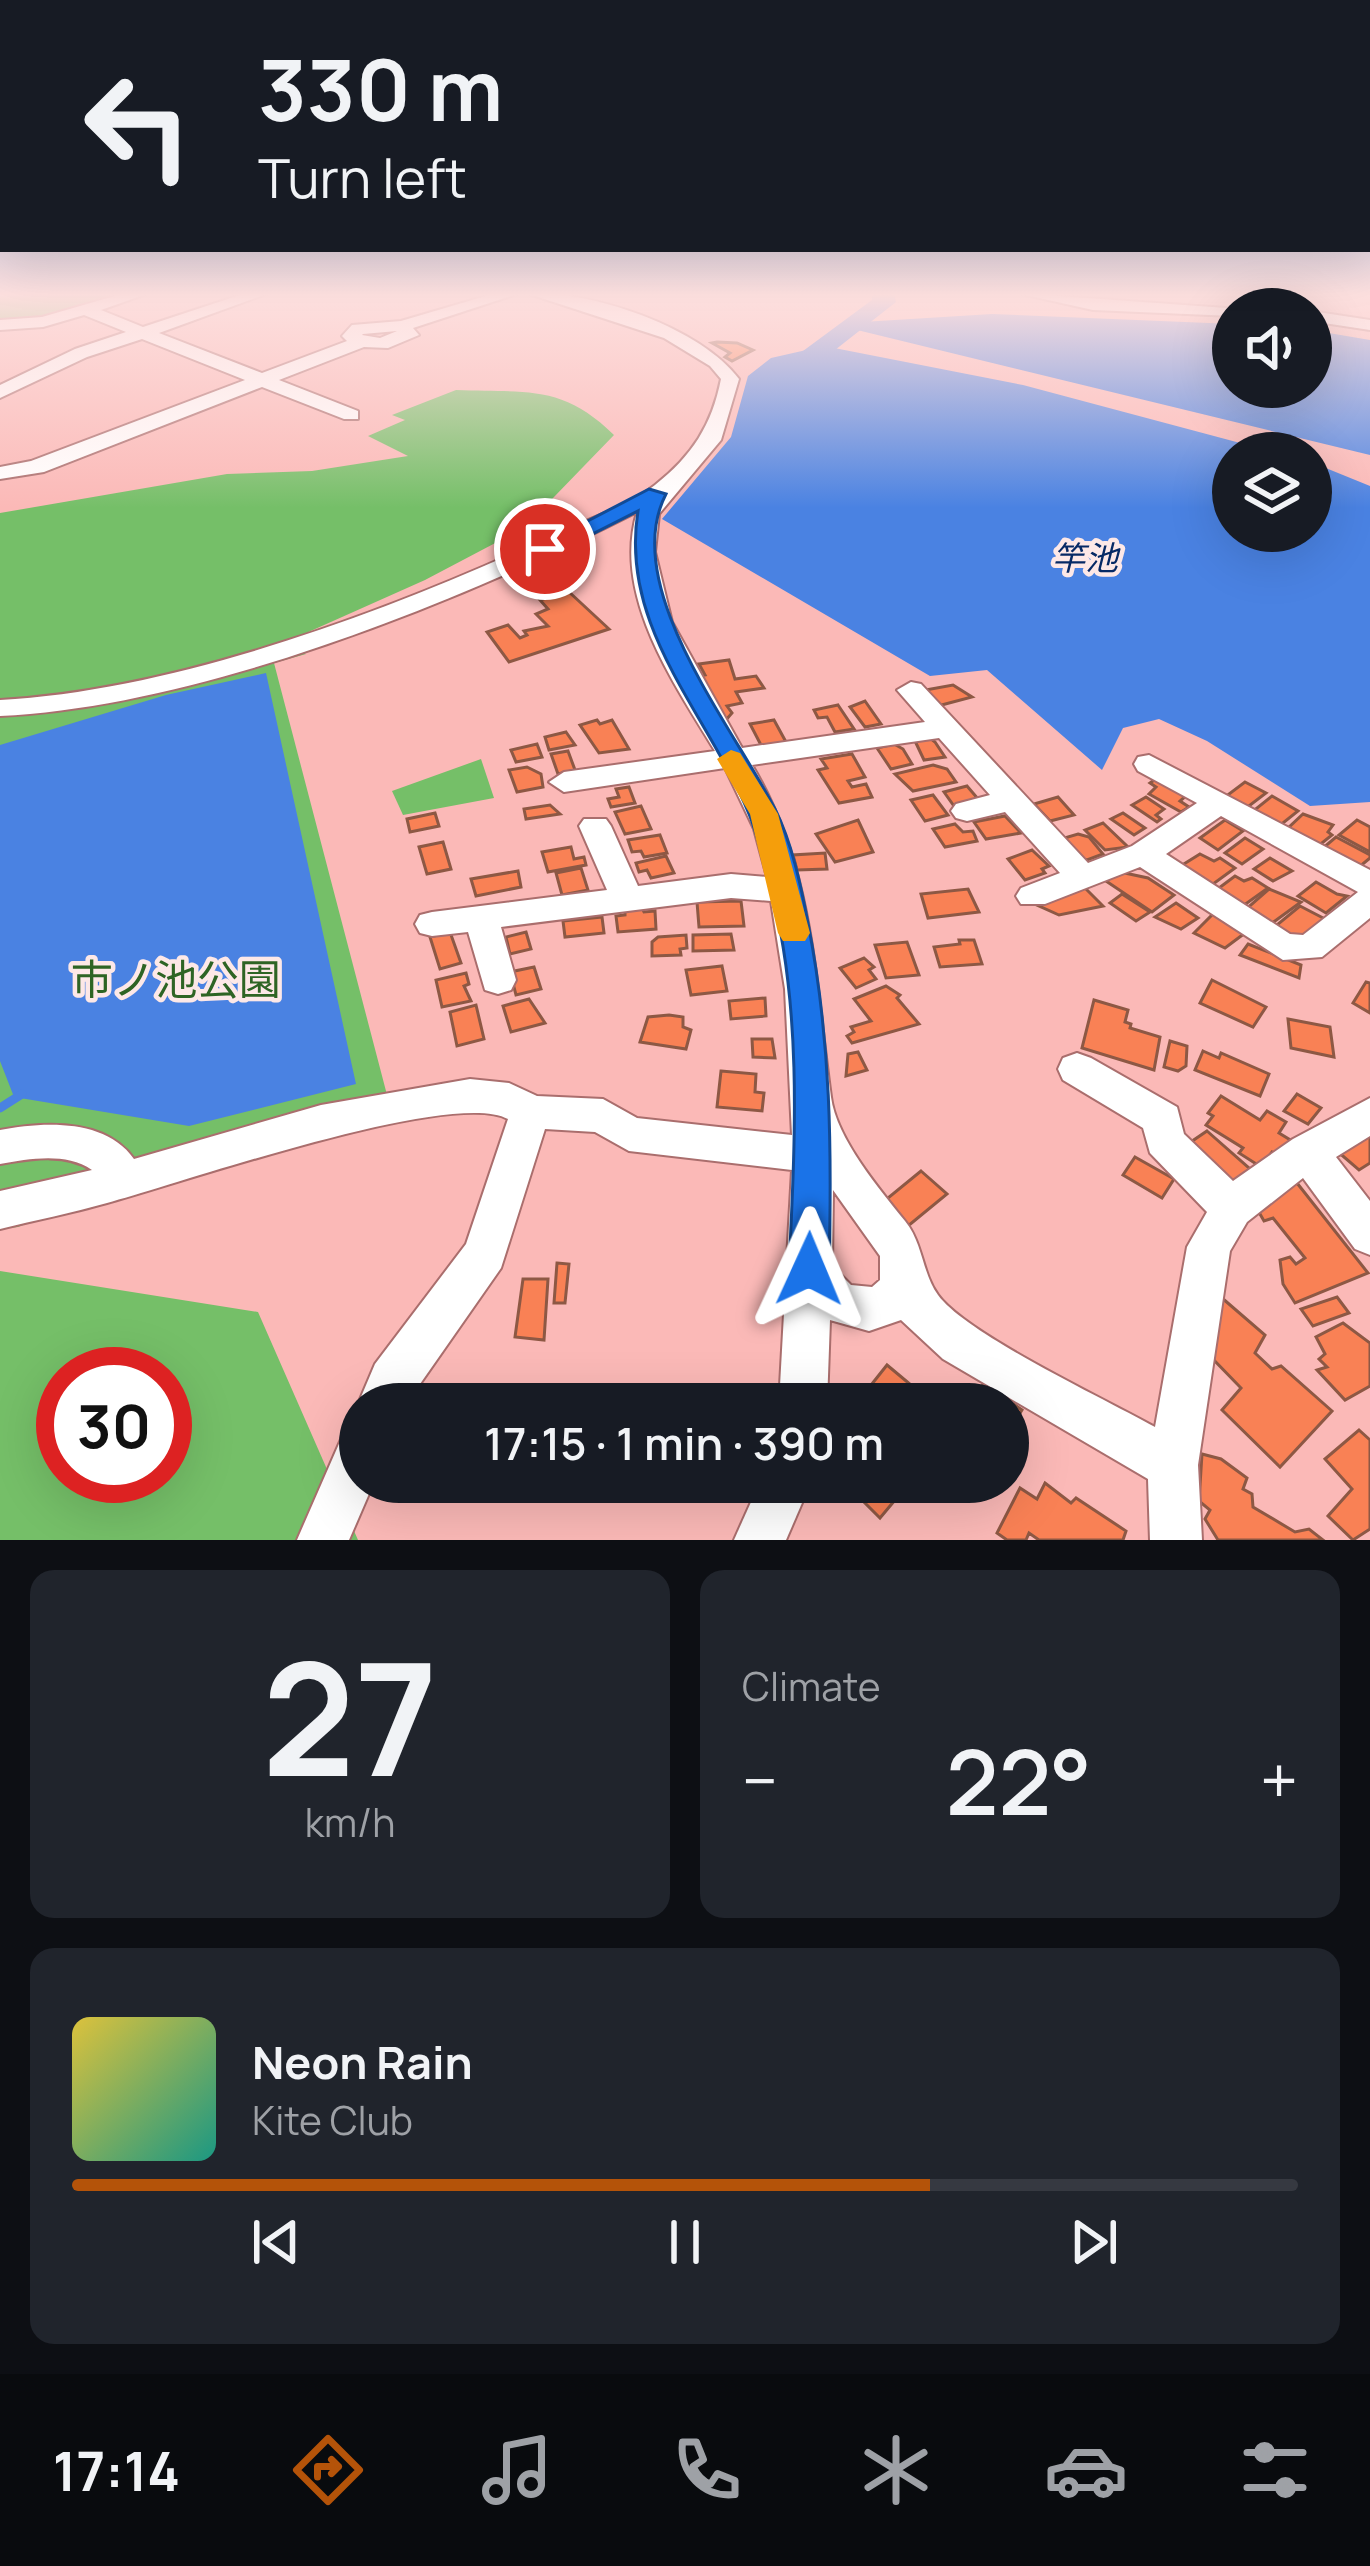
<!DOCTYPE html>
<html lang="en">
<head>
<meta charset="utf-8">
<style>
	:root { --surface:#171b24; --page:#20242c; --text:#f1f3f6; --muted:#9ea1a6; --line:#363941; --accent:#b45309 }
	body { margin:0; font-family:Manrope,"Noto Sans JP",sans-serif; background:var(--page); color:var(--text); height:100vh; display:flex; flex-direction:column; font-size:45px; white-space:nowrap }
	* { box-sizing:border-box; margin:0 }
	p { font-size:39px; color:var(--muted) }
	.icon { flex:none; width:66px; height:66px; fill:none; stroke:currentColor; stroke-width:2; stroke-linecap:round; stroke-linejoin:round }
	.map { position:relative; height:1540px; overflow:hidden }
	.drawer { display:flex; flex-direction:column; gap:30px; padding:30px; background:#0d0f14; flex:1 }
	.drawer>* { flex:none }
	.guide { position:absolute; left:0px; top:0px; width:1371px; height:252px; box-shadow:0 12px 48px #0002; background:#171b24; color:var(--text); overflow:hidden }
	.fabs { position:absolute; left:1212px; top:288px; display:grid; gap:24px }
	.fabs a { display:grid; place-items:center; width:120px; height:120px; border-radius:50%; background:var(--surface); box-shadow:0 12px 48px #0002; font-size:60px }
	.speed { position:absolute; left:36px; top:1347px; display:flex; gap:24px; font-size:60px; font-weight:700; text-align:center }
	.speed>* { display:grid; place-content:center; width:156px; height:156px; border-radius:50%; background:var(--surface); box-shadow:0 12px 48px #0002; line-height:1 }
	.speed .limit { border:18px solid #d22; background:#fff; color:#111 }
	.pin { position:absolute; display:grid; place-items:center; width:102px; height:102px; color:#fff; margin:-51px; border:6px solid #fff; border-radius:50%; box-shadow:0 3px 12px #0007 }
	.me { position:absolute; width:132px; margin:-66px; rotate:1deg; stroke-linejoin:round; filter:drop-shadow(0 0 9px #0008) }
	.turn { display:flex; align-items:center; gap:42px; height:252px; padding:0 60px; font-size:54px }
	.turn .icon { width:156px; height:156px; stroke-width:2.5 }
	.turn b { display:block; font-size:84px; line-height:102px }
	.big { font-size:90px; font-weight:600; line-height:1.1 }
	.drawer .card { flex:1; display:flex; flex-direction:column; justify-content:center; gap:18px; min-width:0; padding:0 42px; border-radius:24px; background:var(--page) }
	.drawer .dial { align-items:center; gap:0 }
	.dial b { font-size:156px; line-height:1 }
	.song { display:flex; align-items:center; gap:36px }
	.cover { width:144px; height:144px; border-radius:18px; background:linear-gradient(135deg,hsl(50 70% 55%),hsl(170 70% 35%)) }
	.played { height:12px; border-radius:6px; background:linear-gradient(90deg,var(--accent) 70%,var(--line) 70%) }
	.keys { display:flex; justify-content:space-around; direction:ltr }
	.heat { display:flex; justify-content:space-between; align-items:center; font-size:66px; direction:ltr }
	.drawer .tiles { flex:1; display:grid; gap:30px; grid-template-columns:1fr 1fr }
	.card:last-child { grid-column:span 2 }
	.trip { position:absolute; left:339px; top:1383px; width:690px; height:120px; border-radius:60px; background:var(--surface); box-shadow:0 12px 48px #0002; font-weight:600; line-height:120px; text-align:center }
	.tabs { display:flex; height:192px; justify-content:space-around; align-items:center; background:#090b0e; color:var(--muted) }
	.tabs .icon { width:84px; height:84px }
	.tabs .selected { color:var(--accent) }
	.tabs b { font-size:54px; color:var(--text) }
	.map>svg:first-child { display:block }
</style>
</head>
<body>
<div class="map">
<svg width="1370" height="1540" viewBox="0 0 1370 1540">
	<rect width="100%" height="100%" fill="#fbb9b7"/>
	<g fill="#75bf68" fill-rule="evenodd">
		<polygon points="0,293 118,293 0,331"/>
		<path d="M456,390C524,393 562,383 614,435L524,528L425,580L286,642L306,654L274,663L392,1114L100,1195L18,1227L0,1229V513L227,474L312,471L408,456L368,436L405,420L392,415Z"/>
		<polygon points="481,759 494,798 403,815 392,791"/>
		<path d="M0,1271L258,1312L358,1540H0ZM63,1374H165V1476H63Z"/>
	</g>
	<g fill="#4a82e2">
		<polygon points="992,314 1233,324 1233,387 1311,387 1311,330 1370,340 1370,455 853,329 862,322"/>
		<polygon points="824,346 1023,385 1278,453 1233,453 1233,531 1311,531 1311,462 1370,486 1370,802 1310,806 1207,741 1159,719 1123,728 1102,770 987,670 930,676 662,519 731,437 748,376 771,358"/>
		<polygon points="266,673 356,1084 189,1126 14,1097 0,1061 0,745 166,695"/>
	</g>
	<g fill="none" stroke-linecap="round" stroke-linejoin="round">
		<polyline stroke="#4a82e2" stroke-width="9" points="0,1108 22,1094"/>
		<polygon fill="#4a82e2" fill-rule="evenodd" points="872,293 894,293 896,302 821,361 803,361 799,356 803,351 872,300"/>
	</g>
	<g fill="#f98155" stroke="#8d5844" stroke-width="3">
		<polygon points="717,342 737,343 753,350 732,361 725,357 730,353 712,343"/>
		<polygon points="568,591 609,629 509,662 487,632 508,625 520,638 527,635 524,631 548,626 536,614 548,609 540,600"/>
		<polygon points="729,660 735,679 756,676 764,688 736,692 742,703 727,706 732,713 726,720 700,676 705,675 699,664"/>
		<polygon points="953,685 972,697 934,707 920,691"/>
		<polygon points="865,701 881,724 865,727 850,707"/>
		<polygon points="838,705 854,729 835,732 827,717 818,718 814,710"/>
		<polygon points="597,720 600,724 612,720 629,749 599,753 580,725"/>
		<polygon points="774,720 786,742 762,747 750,724"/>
		<polygon points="566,732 575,745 549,750 545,737"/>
		<polygon points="930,738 935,742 945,757 924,760 915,741"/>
		<polygon points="537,744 542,757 516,762 511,750"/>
		<polygon points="894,744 903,749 912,764 891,769 877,748"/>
		<polygon points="568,751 575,770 558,774 551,754"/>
		<polygon points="852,754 865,777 848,781 852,787 866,784 872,797 839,803 818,770 827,768 821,759"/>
		<polygon points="933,765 947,769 956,782 913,791 895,774"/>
		<polygon points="527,767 541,774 543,787 517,792 509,770"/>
		<polygon points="1157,778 1187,795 1180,801 1189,807 1181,812 1149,794 1156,787 1150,783"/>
		<polygon points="1245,782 1266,793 1245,809 1225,797"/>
		<polygon points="967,786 979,800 954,806 944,792"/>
		<polygon points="629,787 635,803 611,807 608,799 619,797 616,789"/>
		<polygon points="933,795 948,815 925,821 911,800"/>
		<polygon points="1272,796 1298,811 1278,827 1252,812"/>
		<polygon points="1058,797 1074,815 1050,821 1034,804"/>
		<polygon points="1146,797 1164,809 1156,815 1161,819 1157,822 1132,805"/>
		<polygon points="550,805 560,814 526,819 524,809"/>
		<polygon points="641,806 651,829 625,834 615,812"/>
		<polygon points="435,813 439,826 410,832 407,819"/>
		<polygon points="1123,813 1145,828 1134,835 1111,819"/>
		<polygon points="1303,814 1333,825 1328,832 1332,835 1317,847 1286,830"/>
		<polygon points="1005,816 1021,833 986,839 974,822"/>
		<polygon points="858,820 873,852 835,862 816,834"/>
		<polygon points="1225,820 1243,831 1218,850 1200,838"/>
		<polygon points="1357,820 1370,827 1370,852 1339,835"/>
		<polygon points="1103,823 1128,847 1105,850 1085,830"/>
		<polygon points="955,824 963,832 973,831 977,841 945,847 933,829"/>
		<polygon points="1078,834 1089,837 1103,854 1087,860 1076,857 1061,839"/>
		<polygon points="660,835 667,853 644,857 641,851 632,852 628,840"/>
		<polygon points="1336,837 1370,855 1370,858 1358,868 1323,848"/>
		<polygon points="1245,838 1263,849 1242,864 1225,853"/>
		<polygon points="443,842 451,869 427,874 419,847"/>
		<polygon points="571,847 574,859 584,857 586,865 548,872 542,852"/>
		<polygon points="1032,850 1049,866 1042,869 1045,873 1025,880 1008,859"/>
		<polygon points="825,853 827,869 797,870 793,855"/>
		<polygon points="1200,854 1214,861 1220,858 1235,868 1209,887 1179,867"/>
		<polygon points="666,856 674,873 651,878 647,870 639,872 636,863"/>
		<polygon points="1270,858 1292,871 1273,881 1254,869"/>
		<polygon points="581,868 588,890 562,895 556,873"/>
		<polygon points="518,871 521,887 476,896 471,879"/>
		<polygon points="1120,872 1148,878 1174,895 1152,912 1106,881"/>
		<polygon points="1235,876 1244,881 1252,878 1268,888 1240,908 1215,891"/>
		<polygon points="1316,882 1337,894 1347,896 1326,913 1298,896"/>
		<polygon points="1084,887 1103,906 1059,915 1037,905"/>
		<polygon points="968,889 979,912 928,918 921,894"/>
		<polygon points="1269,889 1301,902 1268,926 1245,910"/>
		<polygon points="1122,894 1150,912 1136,921 1110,903"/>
		<polygon points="741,901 744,926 699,927 697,902"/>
		<polygon points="1176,903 1198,918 1181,929 1155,917"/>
		<polygon points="1300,906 1325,919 1300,940 1272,929"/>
		<polygon points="642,908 644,912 655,911 656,929 618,932 616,916 625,915 625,909"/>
		<polygon points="1214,913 1245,933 1225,948 1194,933"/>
		<polygon points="602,917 604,933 565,937 563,921"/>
		<polygon points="450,932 461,963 440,969 430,937"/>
		<polygon points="526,932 531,949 510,954 506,937"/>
		<polygon points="731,934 734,950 693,951 693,935"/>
		<polygon points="686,935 687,948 680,949 681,955 652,956 652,942 658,937"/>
		<polygon points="959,940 974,940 982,964 940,967 934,947 960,944"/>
		<polygon points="907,942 919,975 886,978 875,945"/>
		<polygon points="1248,944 1301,965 1299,978 1240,955"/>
		<polygon points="864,958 874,967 869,970 876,979 856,988 840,968"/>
		<polygon points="722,966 727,991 691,995 686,970"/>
		<polygon points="534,967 541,989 516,995 510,972"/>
		<polygon points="466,973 469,984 464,986 471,1001 442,1007 436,980"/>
		<polygon points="1212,980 1266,1007 1253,1027 1200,1003"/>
		<polygon points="1366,982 1370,983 1370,1013 1353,1003"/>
		<polygon points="886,986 900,995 897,998 919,1024 852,1043 847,1036 854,1032 851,1027 871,1021 854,999"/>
		<polygon points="765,998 766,1016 731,1019 729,1001"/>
		<polygon points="529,999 545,1023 511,1032 503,1006"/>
		<polygon points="1094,1000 1128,1010 1125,1022 1131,1024 1130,1028 1160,1037 1154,1070 1082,1048"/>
		<polygon points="476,1005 484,1039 457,1046 450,1012"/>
		<polygon points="669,1015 683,1017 683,1027 691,1030 686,1049 640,1042 648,1017"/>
		<polygon points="1288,1019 1330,1027 1334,1057 1291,1048"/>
		<polygon points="752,1039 772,1039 775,1058 753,1057"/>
		<polygon points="1170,1041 1187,1046 1186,1066 1178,1071 1164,1067"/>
		<polygon points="1203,1051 1219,1058 1221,1053 1269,1074 1260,1096 1195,1070"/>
		<polygon points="858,1052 867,1070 846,1076 848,1054"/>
		<polygon points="721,1071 756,1074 755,1092 764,1093 762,1111 717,1107"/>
		<polygon points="1297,1094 1321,1108 1308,1124 1284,1111"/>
		<polygon points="1221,1096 1260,1120 1267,1111 1286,1122 1279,1133 1292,1141 1280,1157 1272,1152 1261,1167 1239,1153 1243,1148 1206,1125 1213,1116 1208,1113"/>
		<polygon points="1207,1131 1250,1169 1225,1187 1182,1148"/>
		<polygon points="1370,1134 1370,1163 1359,1170 1337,1151"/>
		<polygon points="1135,1157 1174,1179 1162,1198 1123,1175"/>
		<polygon points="921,1171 947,1194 908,1226 883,1202"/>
		<polygon points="1297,1183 1368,1273 1295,1303 1283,1284 1280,1260 1290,1257 1296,1264 1305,1258 1273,1218 1264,1221 1256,1207"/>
		<polygon points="557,1263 569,1264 565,1303 554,1303"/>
		<polygon points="523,1279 548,1279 544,1340 515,1337"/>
		<polygon points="1337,1297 1349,1313 1313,1326 1301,1309"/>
		<polygon points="1222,1298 1265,1335 1255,1353 1272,1369 1281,1366 1332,1411 1280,1467 1222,1410 1241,1388 1210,1356"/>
		<polygon points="1343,1323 1370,1343 1370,1386 1345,1400 1317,1370 1327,1367 1319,1359 1325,1354 1316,1337"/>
		<polygon points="887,1365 911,1385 904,1394 916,1404 856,1404"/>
		<polygon points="984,1383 1022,1410 1008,1433 1008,1404 971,1404"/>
		<polygon points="1359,1430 1370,1440 1370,1529 1353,1540 1328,1516 1352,1489 1325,1459"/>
		<polygon points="1202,1454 1221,1459 1247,1478 1243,1489 1252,1494 1253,1507 1295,1532 1309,1529 1323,1540 1218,1540 1205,1519 1210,1510 1199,1501"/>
		<polygon points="844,1482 877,1482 895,1500 880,1518"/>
		<polygon points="1045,1483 1071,1503 1076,1498 1126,1531 1123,1540 1039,1540 1029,1533 1026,1540 1007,1540 997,1533 1020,1488 1037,1499"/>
	</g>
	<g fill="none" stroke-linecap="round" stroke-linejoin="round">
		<g stroke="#aa6e6d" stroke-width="4">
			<g id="minor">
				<path d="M125,293H149L101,310L143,327L246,293H269L159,333L262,373L347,341L342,336L352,325L401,321L496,293H520L413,328L419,335L388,348L364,347L279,380L358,411V419H344L262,387L44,472L0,479V467L31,461L245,380L142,339L87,357L0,398V385L75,349L126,332L84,315L43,327L0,330V320L42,317ZM397,331L380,338L362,335L363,334Z"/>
				<path d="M526,293C590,290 700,327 739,379L721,440L659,514L655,552L672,622L742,748L925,722L897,690L911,682L921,684L1088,863L1132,846L1197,803L1138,771L1134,764L1138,757L1149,755L1370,870V918L1322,957L1283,960L1140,867L1045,904H1021L1016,896L1021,888L1060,873L1005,812L967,821L956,818L951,811L956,804L990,795L939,738L752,765C814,869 815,981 831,1097C836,1138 880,1190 905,1221C923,1243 922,1273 938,1295C966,1334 1107,1400 1155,1427L1187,1247L1207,1212L1150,1153L1143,1128L1063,1080L1058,1069L1063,1058L1077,1053L1091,1058L1177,1107L1184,1134L1233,1181L1293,1139L1370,1098V1136L1336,1157L1370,1201V1255L1355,1249L1303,1178L1247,1222L1230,1251L1198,1465L1202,1540H1150L1148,1479L943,1359L901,1320L869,1331L830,1320L827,1404H779L792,1170L629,1151L595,1132L545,1129L501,1268L406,1404H360V1409L358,1404L375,1364L466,1244L508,1119C452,1088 179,1184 107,1203C72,1213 36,1220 0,1229V1191L92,1170C65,1152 30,1159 0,1164V1130C43,1122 105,1118 134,1159L321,1105L470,1079L509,1083L537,1096L603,1099L637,1118L792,1135L785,989L771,901L731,898L501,927L516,980L511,990L498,994L485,990L468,932L432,936L420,933L415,924L420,915L432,912L607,890L579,826L584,819H606L611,826L638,886L731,874L767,877L754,829L725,768L564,792L549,782L564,772L715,751C674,683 612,596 637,512C458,603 201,706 0,716V700C180,690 395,609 558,533C588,519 629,506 655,485C692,456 712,425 721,379L710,366L664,338ZM1221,816L1358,892L1303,935L1290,934L1166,854ZM833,1190L880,1256V1280L872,1287L851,1285L832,1266Z"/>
				<polygon points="1017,293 1240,309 1233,309 1233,316 1093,310"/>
				<polygon points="1311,311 1370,320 1370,330 1311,321"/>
				<polygon points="360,1430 360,1482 374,1482 349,1540 297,1540 342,1437"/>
				<polygon points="760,1482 811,1482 786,1540 734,1540"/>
			</g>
		</g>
		<use href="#minor" fill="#fff" fill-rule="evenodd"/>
	</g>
	<linearGradient id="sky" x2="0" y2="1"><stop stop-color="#69a0e6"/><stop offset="0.58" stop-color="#fde0df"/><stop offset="1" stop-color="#fde0df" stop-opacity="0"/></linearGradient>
	<rect width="1370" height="508" fill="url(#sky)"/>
	<path fill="#1a73e8" stroke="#114b97" stroke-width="3" d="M649,489L666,494C618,586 734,728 775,809C792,843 801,886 808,923C831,1040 832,1150 829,1269L823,1282L809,1287L795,1282L789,1269C795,1141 803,1009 770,885C764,862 758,836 749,814C707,712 619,628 638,511L553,554H537L534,549Z"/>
	<polygon fill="#f59e0b" points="731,750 740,753 778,814 810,933 805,941 783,941 778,933 750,814 717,759"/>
	<g text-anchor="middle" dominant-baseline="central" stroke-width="9" stroke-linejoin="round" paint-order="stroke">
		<g font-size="33" font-style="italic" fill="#062965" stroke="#fde8e7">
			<text x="1085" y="557">竿池</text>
		</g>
		<g font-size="42" fill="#2e6424" stroke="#fde8e7">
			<text x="176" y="979">市ノ池公園</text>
		</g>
	</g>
</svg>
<div class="fabs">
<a><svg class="icon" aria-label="sound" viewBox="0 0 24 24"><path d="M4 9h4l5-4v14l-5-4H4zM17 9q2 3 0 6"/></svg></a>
<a><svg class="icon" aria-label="layers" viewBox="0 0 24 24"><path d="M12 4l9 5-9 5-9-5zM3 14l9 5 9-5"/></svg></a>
</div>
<div class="speed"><div class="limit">30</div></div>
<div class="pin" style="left:545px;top:549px;background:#d93025"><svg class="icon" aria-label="arrive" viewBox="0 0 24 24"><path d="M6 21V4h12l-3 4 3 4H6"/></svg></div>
<svg class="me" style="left:809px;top:1269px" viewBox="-20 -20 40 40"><path d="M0-17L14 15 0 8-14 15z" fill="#1a73e8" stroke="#fff" stroke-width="4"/></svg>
<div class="trip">17:15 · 1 min · 390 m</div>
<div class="guide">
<div class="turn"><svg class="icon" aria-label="left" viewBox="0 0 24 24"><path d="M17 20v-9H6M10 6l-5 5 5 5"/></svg><div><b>330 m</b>Turn left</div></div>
</div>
</div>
<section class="drawer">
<div class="tiles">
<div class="card dial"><b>27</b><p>km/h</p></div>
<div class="card"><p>Climate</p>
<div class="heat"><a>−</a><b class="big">22°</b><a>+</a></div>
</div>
<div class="card">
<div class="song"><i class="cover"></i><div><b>Neon Rain</b><p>Kite Club</p></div></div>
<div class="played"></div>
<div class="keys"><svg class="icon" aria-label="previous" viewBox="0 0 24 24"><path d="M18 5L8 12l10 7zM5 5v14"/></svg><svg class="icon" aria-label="pause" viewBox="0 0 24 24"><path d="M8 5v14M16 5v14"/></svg><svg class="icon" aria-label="next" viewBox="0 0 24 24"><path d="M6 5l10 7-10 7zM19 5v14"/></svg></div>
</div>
</div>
</section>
<nav class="tabs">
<b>17:14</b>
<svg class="icon selected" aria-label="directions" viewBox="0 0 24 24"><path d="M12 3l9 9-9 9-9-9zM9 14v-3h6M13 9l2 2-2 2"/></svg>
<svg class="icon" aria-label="music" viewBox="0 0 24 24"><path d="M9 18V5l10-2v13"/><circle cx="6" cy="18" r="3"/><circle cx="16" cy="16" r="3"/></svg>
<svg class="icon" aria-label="phone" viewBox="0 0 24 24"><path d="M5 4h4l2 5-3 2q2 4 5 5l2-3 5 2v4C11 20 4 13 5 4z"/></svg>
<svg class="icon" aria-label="climate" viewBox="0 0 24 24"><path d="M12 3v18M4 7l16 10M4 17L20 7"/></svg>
<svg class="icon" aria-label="car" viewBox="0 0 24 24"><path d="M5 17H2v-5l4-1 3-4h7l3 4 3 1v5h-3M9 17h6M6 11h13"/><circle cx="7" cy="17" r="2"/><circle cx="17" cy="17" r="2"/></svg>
<svg class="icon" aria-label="filters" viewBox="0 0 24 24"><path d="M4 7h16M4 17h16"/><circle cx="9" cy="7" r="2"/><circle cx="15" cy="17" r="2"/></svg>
</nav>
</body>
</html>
